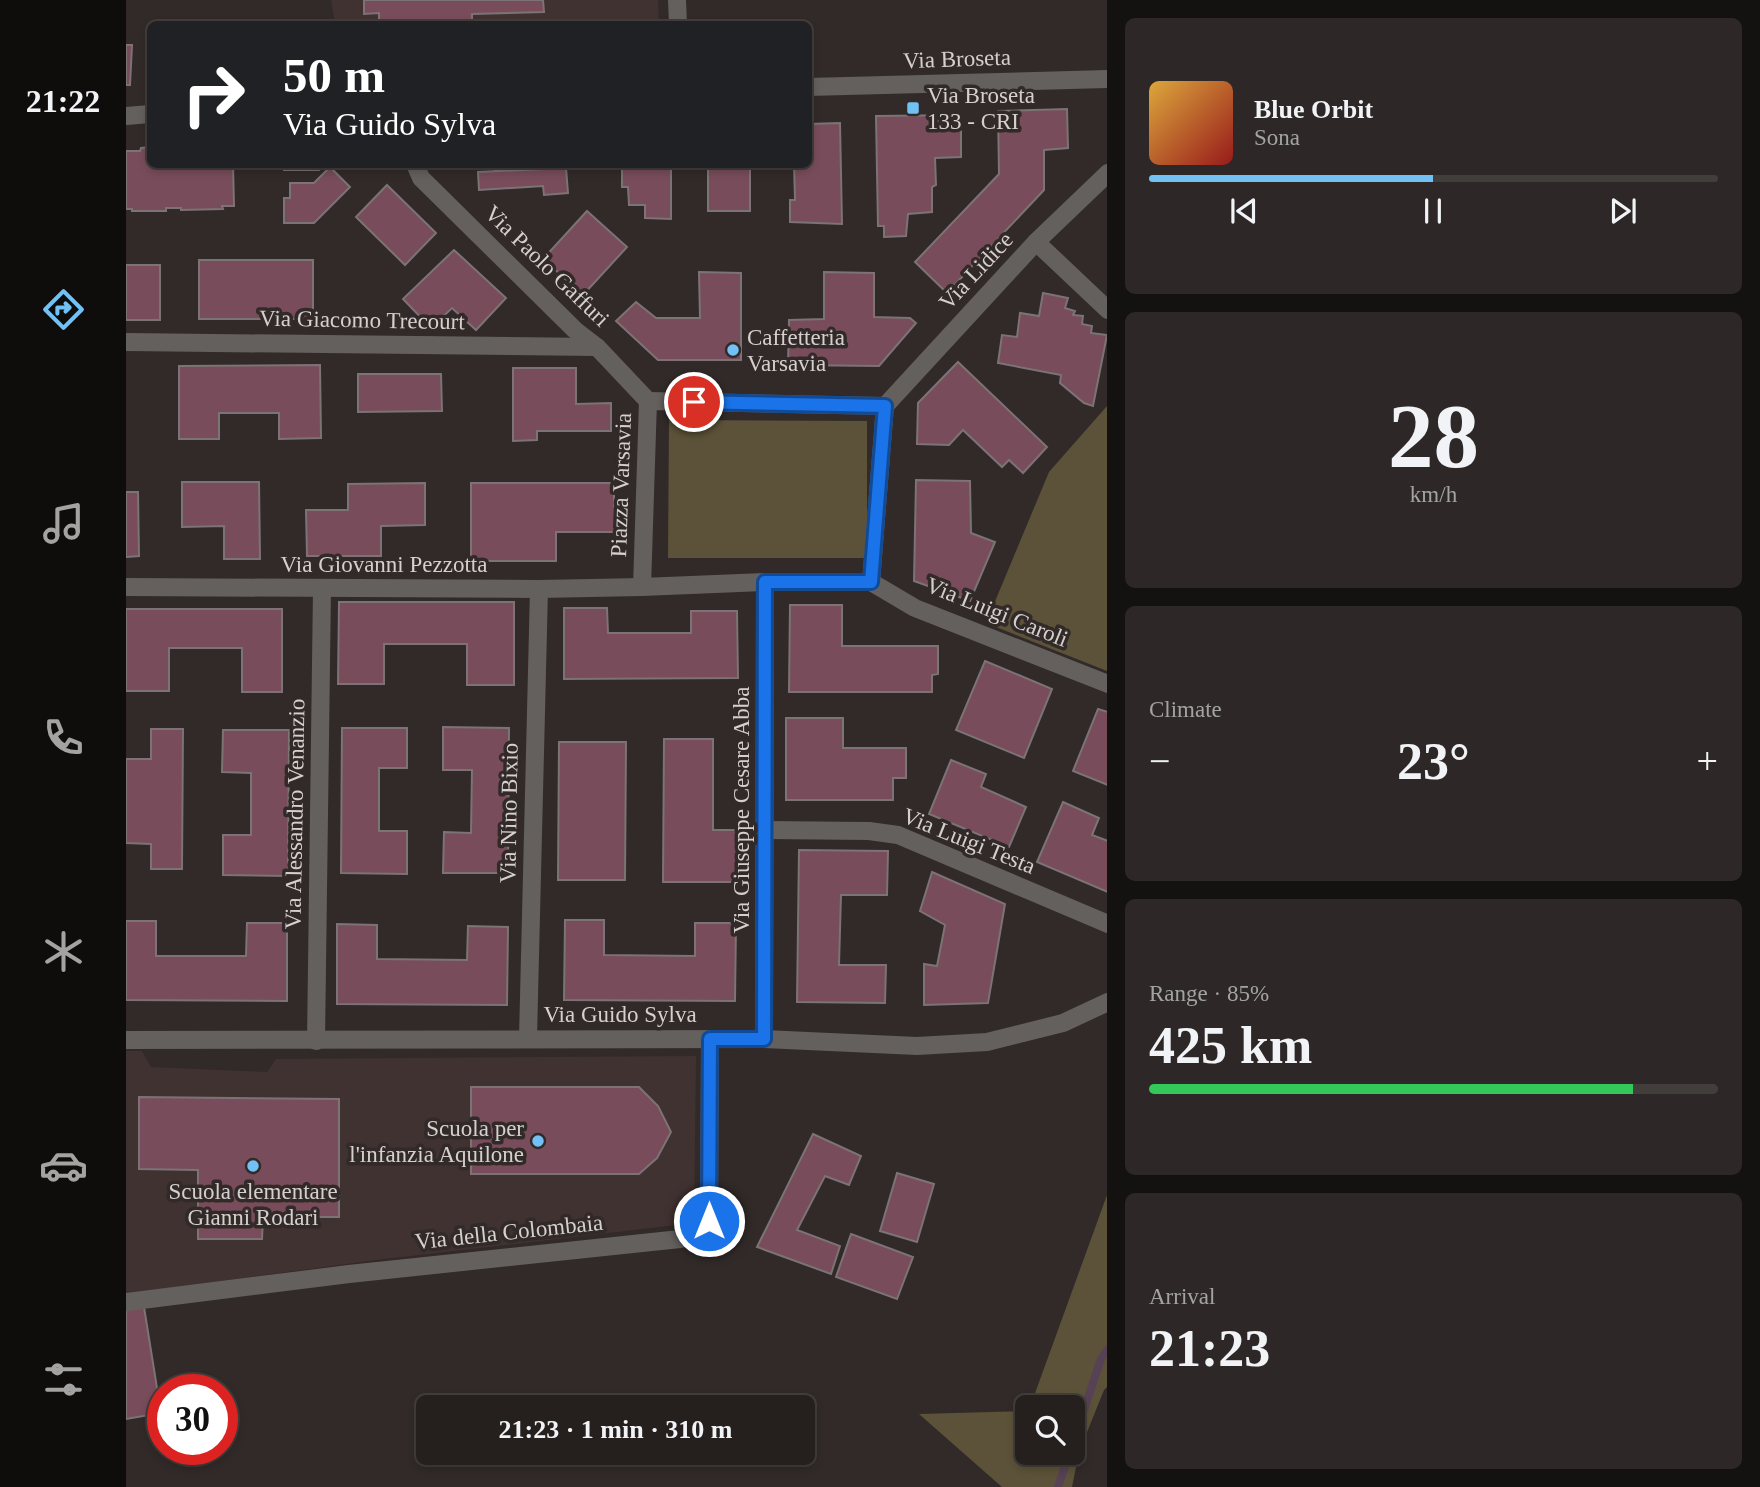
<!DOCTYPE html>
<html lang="en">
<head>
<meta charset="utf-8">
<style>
	:root { --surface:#25201e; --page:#2d2827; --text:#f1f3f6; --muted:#a3a3a4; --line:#423e3c; --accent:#71c1f5 }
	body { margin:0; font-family:"Times New Roman",serif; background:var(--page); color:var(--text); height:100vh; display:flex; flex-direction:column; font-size:26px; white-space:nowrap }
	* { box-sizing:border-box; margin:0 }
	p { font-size:23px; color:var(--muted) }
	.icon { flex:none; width:38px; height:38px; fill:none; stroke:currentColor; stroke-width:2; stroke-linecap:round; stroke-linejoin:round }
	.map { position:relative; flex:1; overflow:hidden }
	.sheet { display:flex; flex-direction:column; gap:18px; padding:18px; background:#141210; width:653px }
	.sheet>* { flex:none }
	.hud { position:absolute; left:21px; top:21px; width:665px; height:147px; border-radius:10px; box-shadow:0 4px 10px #0003,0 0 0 2px var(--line); background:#202124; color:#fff; overflow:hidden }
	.fabs { position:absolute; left:889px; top:1395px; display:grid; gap:14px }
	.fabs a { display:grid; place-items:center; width:70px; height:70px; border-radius:10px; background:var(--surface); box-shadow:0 4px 10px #0003,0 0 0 2px var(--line); font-size:35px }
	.speed { position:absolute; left:21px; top:1374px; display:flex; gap:14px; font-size:35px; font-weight:700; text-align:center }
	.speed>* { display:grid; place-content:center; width:91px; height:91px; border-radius:50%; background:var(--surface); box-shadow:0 4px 10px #0003,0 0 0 2px var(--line); line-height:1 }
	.speed .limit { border:10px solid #d22; background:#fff; color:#111 }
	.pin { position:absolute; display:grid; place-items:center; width:60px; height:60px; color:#fff; margin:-30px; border:4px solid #fff; border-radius:50%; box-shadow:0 2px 7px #0007 }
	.me { position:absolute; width:77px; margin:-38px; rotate:0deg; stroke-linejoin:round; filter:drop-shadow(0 0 5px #0008) }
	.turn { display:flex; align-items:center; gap:24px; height:147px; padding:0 21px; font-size:32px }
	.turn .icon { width:91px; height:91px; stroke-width:2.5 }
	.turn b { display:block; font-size:49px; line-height:60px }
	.big { font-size:52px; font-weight:700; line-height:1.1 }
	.sheet .tile { flex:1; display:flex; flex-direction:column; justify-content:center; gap:10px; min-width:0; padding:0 24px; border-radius:10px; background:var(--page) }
	.sheet .dial { align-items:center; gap:0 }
	.dial b { font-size:91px; line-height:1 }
	.song { display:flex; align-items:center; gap:21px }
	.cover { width:84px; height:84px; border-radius:10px; background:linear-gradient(135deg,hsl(40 70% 55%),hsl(0 70% 35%)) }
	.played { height:7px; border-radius:4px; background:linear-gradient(90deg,var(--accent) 50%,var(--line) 50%) }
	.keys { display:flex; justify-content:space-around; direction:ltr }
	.heat { display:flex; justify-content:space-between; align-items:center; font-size:38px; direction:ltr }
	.charge { height:10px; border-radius:5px; background:linear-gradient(90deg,#34c759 85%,var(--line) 0) }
	.trip { position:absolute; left:290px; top:1395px; width:399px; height:70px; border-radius:10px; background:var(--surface); box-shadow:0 4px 10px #0003,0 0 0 2px var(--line); font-weight:700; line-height:70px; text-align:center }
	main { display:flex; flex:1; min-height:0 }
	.tabs { display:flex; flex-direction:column; width:126px; justify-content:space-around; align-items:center; background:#0f0d0c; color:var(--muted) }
	.tabs .icon { width:49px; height:49px }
	.tabs .current { color:var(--accent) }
	.tabs b { font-size:32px; color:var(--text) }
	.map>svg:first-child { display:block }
</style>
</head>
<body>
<main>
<nav class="tabs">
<b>21:22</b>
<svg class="icon current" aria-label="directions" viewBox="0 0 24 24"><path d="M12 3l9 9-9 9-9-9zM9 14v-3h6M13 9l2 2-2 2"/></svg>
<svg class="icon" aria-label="music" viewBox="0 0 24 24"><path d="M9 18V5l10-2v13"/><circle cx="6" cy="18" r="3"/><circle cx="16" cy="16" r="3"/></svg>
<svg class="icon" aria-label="phone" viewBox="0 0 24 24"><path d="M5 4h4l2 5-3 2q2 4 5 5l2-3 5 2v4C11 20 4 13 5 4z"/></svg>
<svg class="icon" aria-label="climate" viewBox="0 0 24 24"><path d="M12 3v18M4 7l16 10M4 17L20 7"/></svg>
<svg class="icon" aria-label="car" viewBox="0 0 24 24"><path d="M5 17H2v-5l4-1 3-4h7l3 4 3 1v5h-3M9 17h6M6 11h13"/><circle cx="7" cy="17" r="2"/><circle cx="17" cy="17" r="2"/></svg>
<svg class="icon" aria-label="filters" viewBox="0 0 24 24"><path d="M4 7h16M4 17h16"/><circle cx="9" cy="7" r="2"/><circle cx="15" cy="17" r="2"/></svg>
</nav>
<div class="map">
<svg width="982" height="1487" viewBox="0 0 982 1487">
	<rect width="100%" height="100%" fill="#312a28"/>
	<g fill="#403230">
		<polygon points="205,0 532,0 533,24 209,24"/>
		<polygon points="0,1051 16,1051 25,1067 141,1072 150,1059 570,1056 568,1223 250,1260 0,1294"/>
	</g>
	<g fill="#5c5239">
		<polygon points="981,406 982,671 981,671 860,623 923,472"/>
		<polygon points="543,420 741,421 741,558 542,558"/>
		<polygon points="981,1195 981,1387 978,1390 953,1452 946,1487 876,1487 793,1414 901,1411 901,1452 947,1452 947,1407 904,1407"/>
	</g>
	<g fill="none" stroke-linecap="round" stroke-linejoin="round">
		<g stroke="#564254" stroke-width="8">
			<polyline points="947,1443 975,1359 982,1349"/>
			<polyline points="932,1487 944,1452"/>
		</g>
	</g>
	<g fill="#784c5b" stroke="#7b7375" stroke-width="2">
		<polygon points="238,0 417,0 418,12 346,14 346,24 253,24 253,13 238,14"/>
		<polygon points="0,45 6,45 4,85 0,85"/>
		<polygon points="941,109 942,148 918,150 918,190 821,293 789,262 873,174 872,111"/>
		<polygon points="835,115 835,157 809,158 810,185 806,187 806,212 782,214 780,236 758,237 758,226 752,226 750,116"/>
		<polygon points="714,123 716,224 664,222 664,200 669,200 668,164 682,164 682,124"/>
		<polygon points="24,147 24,164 107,164 108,206 96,206 97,209 55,210 55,208 40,208 40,211 6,211 6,209 0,209 0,151 14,151 15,148"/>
		<polygon points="158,164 198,164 193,170 158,170"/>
		<polygon points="369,164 418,164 418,169 369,171"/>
		<polygon points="496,164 545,164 545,219 519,218 519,205 503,205 502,187 496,187"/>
		<rect x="582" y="164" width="42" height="47"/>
		<polygon points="204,167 224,187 188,223 158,223 158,198 164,198 164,183 188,183"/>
		<polygon points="440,168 442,193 418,195 417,186 353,190 352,172"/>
		<polygon points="261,185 310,233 279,265 230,217"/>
		<polygon points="461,211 501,247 457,295 417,259"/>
		<polygon points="328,250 380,298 350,330 326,308 305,328 277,299"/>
		<rect x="73" y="260" width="114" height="59"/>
		<rect x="0" y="265" width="34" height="55"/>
		<polygon points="573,272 615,273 615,360 532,360 490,321 510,302 530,318 574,318"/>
		<polygon points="698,272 748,273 748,317 784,318 790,323 753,366 662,365 663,320 698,319"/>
		<polygon points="917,293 942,298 939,308 949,311 947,315 957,316 956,324 966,326 965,333 981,335 967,406 958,403 934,383 935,375 872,363 876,335 891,337 894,313 913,316"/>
		<polygon points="832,362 921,447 897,473 883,460 876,467 837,430 823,445 791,444 792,403"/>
		<polygon points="194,365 195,438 153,439 153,413 93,413 93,439 53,439 53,366"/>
		<polygon points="387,368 450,368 450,404 485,403 485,431 411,431 411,440 387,441"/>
		<polygon points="232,374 315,374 316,411 232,412"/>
		<polygon points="790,480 844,481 845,533 869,542 844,601 788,581"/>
		<polygon points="56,482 133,482 134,559 98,559 98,526 56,527"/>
		<polygon points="299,483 299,525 255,526 255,556 181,556 180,510 222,510 222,484"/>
		<polygon points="345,483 488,483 488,532 430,532 430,561 345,561"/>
		<polygon points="0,492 12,492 13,556 0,557"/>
		<polygon points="213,602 388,602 388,685 341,685 341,644 258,644 258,684 212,684"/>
		<polygon points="664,605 716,605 716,646 812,646 812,674 806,675 806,692 663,692"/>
		<polygon points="438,608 481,608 482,633 565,633 565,611 611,611 612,678 438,679"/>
		<polygon points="0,609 156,609 156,692 116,692 116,648 43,648 43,691 0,691"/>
		<polygon points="859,661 926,689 898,758 830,730"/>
		<polygon points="972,709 982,712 982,785 947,771"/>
		<polygon points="660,718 717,718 717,748 780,748 780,778 767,778 767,800 660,800"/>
		<polygon points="317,727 383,728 382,873 317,873 318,832 345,833 346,770 317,770"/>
		<polygon points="216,728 281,728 281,768 253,768 253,831 281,831 281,874 215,873"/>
		<polygon points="25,729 57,729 56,869 25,869 25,844 0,843 0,759 25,759"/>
		<polygon points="97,730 163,730 162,876 97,875 97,835 125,835 125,773 96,772"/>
		<polygon points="538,739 587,739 587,830 612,830 612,882 537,882"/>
		<polygon points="433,742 500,742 499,880 432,880"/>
		<polygon points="825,760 860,774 855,787 900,807 883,847 803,814"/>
		<polygon points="937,802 973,818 966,835 982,841 982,892 911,862"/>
		<polygon points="673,850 762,851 761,895 715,895 713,965 760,965 759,1003 671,1002"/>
		<polygon points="806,872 879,904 862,1003 798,1005 798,964 811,966 819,925 794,911"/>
		<polygon points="439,920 478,920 478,955 569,956 569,923 610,923 609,1001 438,1000"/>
		<polygon points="0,921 30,921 30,956 120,956 121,923 161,923 161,1001 0,1000"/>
		<polygon points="211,924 251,925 251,959 341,960 342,926 382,927 381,1005 211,1004"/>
		<polygon points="345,1087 513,1087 532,1106 545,1132 531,1158 513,1174 345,1174"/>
		<polygon points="13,1097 213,1099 213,1217 137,1217 136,1239 72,1239 72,1170 13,1169"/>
		<polygon points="687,1134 735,1156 723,1185 699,1176 671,1230 714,1246 705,1274 631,1247"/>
		<polygon points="771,1173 808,1184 791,1242 754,1231"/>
		<polygon points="725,1234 787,1257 771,1299 710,1277"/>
		<polygon points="18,1307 35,1413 0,1419 0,1310"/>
	</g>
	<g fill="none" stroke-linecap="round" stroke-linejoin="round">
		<g stroke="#63605e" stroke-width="18">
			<polyline points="551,0 552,24"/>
			<polyline points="682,87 982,79"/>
			<polyline points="0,116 24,114"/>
			<polyline points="289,164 295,178 449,330 471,347 522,401"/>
			<polyline points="910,242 982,310"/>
			<polyline points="0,342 471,347"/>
			<polygon points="522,401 759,406 745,582 639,582 516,587"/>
			<polyline points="759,406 910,242 982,173"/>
			<polyline points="745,582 789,608 982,684"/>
			<polyline points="0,587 413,589 516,587"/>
			<polyline points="640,830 743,831 772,835 982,924"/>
			<polyline points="402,1038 413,589"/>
			<polyline points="638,1039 639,582"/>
			<polyline points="0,1040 638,1039 791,1046 861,1042 937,1023 982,1002"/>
			<polyline points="190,1041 196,588"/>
			<polyline points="0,1302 223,1274 554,1239 577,1233 583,1221 584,1039"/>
		</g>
	</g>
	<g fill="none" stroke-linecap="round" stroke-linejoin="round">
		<g stroke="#114b97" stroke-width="18">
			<polyline id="route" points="568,402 759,406 745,582 639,582 638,1039 584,1039 583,1221"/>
		</g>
		<use href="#route" stroke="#1a73e8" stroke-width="12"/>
	</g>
	<g fill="#71c1f5" stroke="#312a28" stroke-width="2.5">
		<rect x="780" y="101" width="14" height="14" rx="3.5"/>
		<circle cx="607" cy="350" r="7"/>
		<circle cx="412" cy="1141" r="7"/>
		<circle cx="127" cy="1166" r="7"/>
	</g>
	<g text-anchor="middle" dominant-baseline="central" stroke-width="7" stroke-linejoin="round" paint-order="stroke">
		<g font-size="23" fill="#d5d0cf" stroke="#312a28">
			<text transform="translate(831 59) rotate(-2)">Via Broseta</text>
			<text transform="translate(421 266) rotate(44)">Via Paolo Gaffuri</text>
			<text transform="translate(850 271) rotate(-47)">Via Lidice</text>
			<text transform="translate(236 320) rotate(1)">Via Giacomo Trecourt</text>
			<text transform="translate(495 485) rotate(-88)">Piazza Varsavia</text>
			<text x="258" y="564">Via Giovanni Pezzotta</text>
			<text transform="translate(871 612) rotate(22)">Via Luigi Caroli</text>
			<text transform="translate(615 810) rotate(-90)">Via Giuseppe Cesare Abba</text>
			<text transform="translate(383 813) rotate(-89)">Via Nino Bixio</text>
			<text transform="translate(169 814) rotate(-89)">Via Alessandro Venanzio</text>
			<text transform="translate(843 841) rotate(22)">Via Luigi Testa</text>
			<text x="494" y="1014">Via Guido Sylva</text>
			<text transform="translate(383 1232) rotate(-6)">Via della Colombaia</text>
		</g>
		<g font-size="23" fill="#d5d0cf" stroke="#312a28" text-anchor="start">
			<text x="801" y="95">Via Broseta<tspan x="801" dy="26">133 - CRI</tspan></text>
			<text x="621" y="337">Caffetteria<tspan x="621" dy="26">Varsavia</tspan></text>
			<text x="398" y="1128" text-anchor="end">Scuola per<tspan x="398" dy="26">l'infanzia Aquilone</tspan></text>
			<text x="127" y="1191" text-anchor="middle">Scuola elementare<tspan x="127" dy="26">Gianni Rodari</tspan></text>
		</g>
	</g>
</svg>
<div class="fabs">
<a><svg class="icon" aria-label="search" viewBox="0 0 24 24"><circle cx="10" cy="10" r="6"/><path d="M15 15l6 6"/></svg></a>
</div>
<div class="speed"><div class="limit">30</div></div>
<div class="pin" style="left:568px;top:402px;background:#d93025"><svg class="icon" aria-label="arrive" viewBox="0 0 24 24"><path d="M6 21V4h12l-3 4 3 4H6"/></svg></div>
<svg class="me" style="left:583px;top:1221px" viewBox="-20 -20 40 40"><circle r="17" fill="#1a73e8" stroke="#fff" stroke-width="3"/><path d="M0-11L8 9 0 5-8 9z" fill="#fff"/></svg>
<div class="trip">21:23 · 1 min · 310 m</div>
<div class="hud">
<div class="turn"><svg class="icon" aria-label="right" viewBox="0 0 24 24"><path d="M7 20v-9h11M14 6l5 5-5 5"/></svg><div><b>50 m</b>Via Guido Sylva</div></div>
</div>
</div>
<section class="sheet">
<div class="tile">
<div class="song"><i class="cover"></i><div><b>Blue Orbit</b><p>Sona</p></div></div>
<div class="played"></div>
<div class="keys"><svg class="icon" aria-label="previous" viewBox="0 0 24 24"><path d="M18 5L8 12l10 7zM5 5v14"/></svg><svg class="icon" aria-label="pause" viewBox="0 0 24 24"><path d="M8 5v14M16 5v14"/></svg><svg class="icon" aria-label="next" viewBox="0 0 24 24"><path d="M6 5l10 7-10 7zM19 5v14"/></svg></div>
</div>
<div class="tile dial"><b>28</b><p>km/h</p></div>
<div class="tile"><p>Climate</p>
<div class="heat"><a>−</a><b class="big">23°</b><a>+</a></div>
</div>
<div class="tile"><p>Range · 85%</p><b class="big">425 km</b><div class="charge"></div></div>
<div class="tile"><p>Arrival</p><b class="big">21:23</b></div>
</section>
</main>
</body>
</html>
